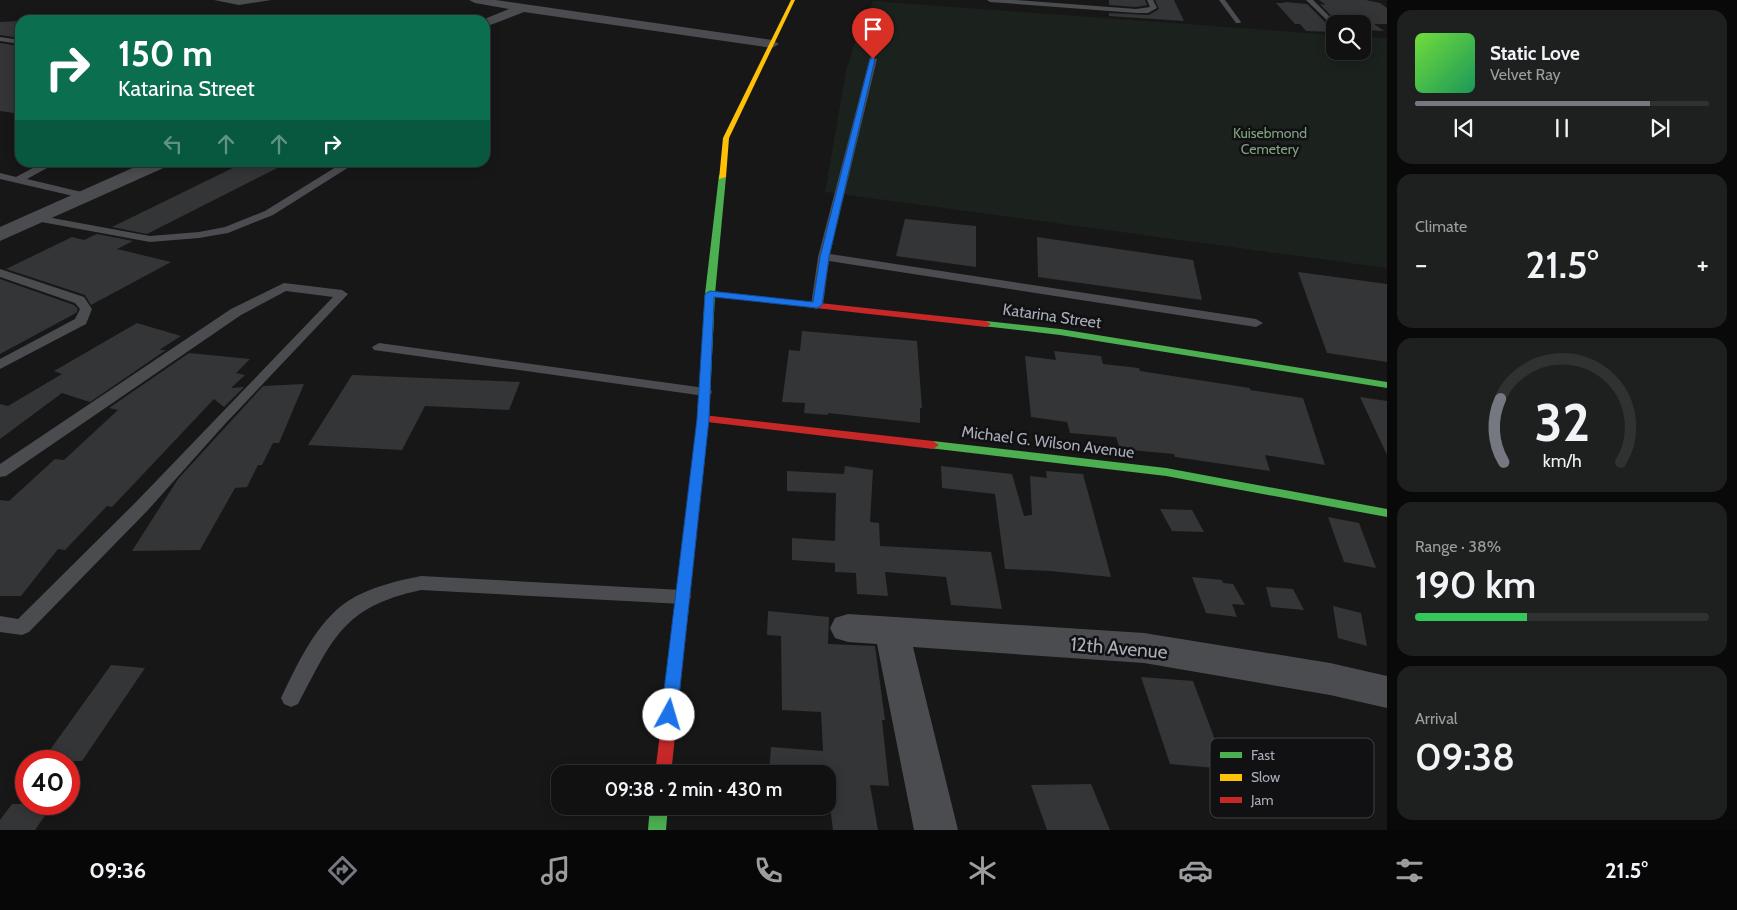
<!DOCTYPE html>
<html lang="en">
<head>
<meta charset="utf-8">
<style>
	:root { --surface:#111; --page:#1e1f1f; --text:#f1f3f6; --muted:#9c9d9f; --line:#303131; --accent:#757880 }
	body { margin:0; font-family:Cabin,sans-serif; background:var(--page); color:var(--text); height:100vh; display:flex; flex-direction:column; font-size:19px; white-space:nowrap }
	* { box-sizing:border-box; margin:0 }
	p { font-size:16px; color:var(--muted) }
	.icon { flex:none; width:28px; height:28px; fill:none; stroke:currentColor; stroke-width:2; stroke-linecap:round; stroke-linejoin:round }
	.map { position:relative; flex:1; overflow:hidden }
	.sheet { display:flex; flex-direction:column; gap:10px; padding:10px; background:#090909; width:350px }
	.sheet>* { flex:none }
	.top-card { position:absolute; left:15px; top:15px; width:475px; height:152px; border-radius:15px; box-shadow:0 2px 12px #0003,0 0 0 1px var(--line); background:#0b6e4f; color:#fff; overflow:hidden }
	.fabs { position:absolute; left:1326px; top:15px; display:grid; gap:10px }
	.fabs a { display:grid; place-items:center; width:45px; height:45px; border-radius:10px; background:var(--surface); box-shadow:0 2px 12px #0003,0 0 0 1px var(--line); font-size:25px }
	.speed { position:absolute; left:15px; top:750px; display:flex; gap:10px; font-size:25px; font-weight:700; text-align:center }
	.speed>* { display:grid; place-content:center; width:65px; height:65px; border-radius:50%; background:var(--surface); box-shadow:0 2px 12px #0003,0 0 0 1px var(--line); line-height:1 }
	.speed .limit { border:8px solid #d22; background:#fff; color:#111 }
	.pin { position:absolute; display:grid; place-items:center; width:42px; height:42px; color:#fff; margin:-51px -21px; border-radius:50% 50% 50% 0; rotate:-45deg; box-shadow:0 0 5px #0007 }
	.pin .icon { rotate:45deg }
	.me { position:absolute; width:55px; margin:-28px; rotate:6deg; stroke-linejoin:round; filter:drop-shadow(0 0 4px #0008) }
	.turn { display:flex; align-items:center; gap:18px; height:105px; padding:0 20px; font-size:22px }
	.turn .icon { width:65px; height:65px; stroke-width:2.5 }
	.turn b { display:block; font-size:35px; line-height:42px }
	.lanes { display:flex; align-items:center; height:48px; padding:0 20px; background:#0003; justify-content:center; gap:25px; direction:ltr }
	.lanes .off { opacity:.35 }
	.big { font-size:38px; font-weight:600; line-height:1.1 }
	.sheet .widget { flex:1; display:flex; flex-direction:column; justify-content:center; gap:8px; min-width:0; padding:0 18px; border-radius:15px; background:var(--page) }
	.sheet .dial { align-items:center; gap:0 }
	.dial svg { height:130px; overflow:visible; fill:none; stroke:var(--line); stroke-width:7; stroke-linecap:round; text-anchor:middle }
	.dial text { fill:var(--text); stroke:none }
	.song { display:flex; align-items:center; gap:15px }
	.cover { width:60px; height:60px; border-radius:8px; background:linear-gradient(135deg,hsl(100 70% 55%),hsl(150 70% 35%)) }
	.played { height:5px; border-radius:2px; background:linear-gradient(90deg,var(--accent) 80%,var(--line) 80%) }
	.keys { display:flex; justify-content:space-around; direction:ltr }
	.heat { display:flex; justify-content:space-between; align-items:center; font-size:28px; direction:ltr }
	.charge { height:8px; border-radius:4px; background:linear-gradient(90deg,#34c759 38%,var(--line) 0) }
	.trip { position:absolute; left:551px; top:765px; width:285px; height:50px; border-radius:15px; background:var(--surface); box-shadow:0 2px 12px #0003,0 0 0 1px var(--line); font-weight:600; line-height:50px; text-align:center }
	.dock { display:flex; height:80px; justify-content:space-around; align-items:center; background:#070707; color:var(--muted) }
	.dock .icon { width:35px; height:35px }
	.dock .selected { color:var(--accent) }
	.dock b { font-size:22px; color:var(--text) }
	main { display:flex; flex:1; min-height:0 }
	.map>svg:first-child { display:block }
</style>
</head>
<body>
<main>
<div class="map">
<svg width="1387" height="830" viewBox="0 0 1387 830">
	<rect width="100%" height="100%" fill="#171717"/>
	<polygon fill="#1b211c" points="873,1 1335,35 1335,51 1362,51 1363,37 1387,38 1387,268 825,192 846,71 854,45"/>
	<g fill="#343537">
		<polygon points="1109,0 1145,0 1147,5 1136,7 1109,5"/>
		<polygon points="1155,0 1174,0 1184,21 1109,16 1109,13 1149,15 1159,9"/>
		<polygon points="1319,0 1366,0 1380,3 1387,8 1387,24 1374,24 1384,31 1367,30 1373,34 1362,33 1362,24 1339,24 1320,4 1326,5"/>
		<polygon points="1284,2 1307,4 1335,32 1306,31 1300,24 1295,24 1276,3 1285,3"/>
		<polygon points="20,21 20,38 0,35 0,22"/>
		<polygon points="0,43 20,46 20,114 0,111"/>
		<polygon points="245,162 289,162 147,234 112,227"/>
		<polygon points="905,219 976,226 976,267 896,256"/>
		<polygon points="97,234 133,241 117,249 171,262 91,305 85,295 6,269 72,237 84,240"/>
		<polygon points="1037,237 1193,260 1202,300 1038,277"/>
		<polygon points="1298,272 1387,284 1387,362 1327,353"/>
		<polygon points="0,279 74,305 78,309 76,313 0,354"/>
		<polygon points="137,323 181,336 159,350 166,350 90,402 62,393 0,439 0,404 8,406 62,374 54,371"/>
		<polygon points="802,331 917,341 922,408 920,408 920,423 828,413 828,415 804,413 805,403 782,402 789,350 800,351"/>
		<polygon points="1054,351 1101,356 1103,364 1139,368 1140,371 1250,388 1250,390 1303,398 1325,465 1265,455 1270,471 1175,457 1174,454 1120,449 1116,437 1070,433 1067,422 1031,417 1025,356 1056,360"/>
		<polygon points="189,353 250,359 236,373 245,375 231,388 244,387 222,409 224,407 214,399 112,507 107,506 65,550 58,549 21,596 0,596 0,500 9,501 55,459 64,460 118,410 109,408"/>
		<polygon points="352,375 520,382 509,410 425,406 402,450 308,445"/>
		<polygon points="304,384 279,443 273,443 262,465 258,465 247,487 235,488 200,550 132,551 178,479 263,386"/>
		<polygon points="1360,397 1387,401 1387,455"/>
		<polygon points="845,466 873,470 870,522 879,523 880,546 991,552 1002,609 951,605 946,577 885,572 888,596 857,594 856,573 835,572 835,563 792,560 792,538 835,541 836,493 787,491 787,471 844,474"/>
		<polygon points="941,466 1012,474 1024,516 1032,515 1030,476 1047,478 1046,471 1083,474 1111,577 1050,571 1005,569 995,494 942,488"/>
		<polygon points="1160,509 1192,510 1204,532 1172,531"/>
		<polygon points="1328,517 1359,523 1376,568 1344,562"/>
		<polygon points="1192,577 1222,580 1223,583 1233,584 1245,605 1232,604 1237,617 1206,613"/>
		<polygon points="1266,587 1293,589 1304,610 1271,607"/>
		<polygon points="1333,606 1361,613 1367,646 1338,638"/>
		<polygon points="768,611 829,617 828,644 875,646 885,720 882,720 889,786 870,785 878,830 833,830 828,791 828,774 769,774 771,747 823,751 821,712 782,710 781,636 767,635"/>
		<polygon points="111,665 145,668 82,761 42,761"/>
		<polygon points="1141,677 1193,681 1226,769 1170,764"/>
		<polygon points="1091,784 1110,830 1047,830 1031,785"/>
		<polygon points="12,804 53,804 35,830 0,830 0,820"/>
	</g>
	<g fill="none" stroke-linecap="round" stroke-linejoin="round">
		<g fill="#4b4c50" fill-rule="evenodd">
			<polygon points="214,0 271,0 239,5"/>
			<polygon points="987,0 1015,0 1136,9 1150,7 1147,0 1153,0 1157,8 1148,13 1136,13 990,2"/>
			<polygon points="1219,0 1225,0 1241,22 1240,23 1236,23"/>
			<polygon points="1306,0 1313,0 1337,24 1335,24 1335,28"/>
			<polygon points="0,37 20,40 20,44 0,41"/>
			<polygon points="870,57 877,59 830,254 1256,319 1263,323 1256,327 829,261 823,305 817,309 813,308 811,305 818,257"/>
			<polygon points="44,162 58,162 27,179 90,194 91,196 90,198 86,199 0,179 0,173 16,177"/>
			<polygon points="344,162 357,162 273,215 228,233 199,238 150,242 36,221 31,218 36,215 150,236 199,232 225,227 265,211"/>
			<polygon points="0,269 84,297 92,309 86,324 0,369 0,359 75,319 80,309 75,303 0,277"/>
			<polygon points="284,283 342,290 348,294 224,425 148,510 29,632 22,635 0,632 0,616 18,619 136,502 333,297 286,291 241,315 6,476 0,477 0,464 231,309"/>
			<polygon points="379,343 705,388 710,389 712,392 710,395 705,396 374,350 372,347"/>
			<path d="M421,576L682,590L689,592L691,597L689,602L682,604L421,590C342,607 333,639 298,704L291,707L284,704L281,698C297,665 316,622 348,601C370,587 396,581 421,576Z"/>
		</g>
		<g fill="#4b4c50" fill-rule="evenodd">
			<polygon points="469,0 496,0 772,40 779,44 772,48 524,12 485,27 485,20 482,20 509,9 475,3"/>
			<polygon points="146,162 171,162 168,166 0,241 0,227"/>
			<polygon points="848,614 1144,633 1330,663 1387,676 1387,708 1330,695 1144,663 913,647 958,830 914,830 877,644 848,642 835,638 830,628 835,618"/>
		</g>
		<g fill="#4caf50" fill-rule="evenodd">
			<polygon points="719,175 726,177 715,294 709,419 702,485 700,488 692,488 690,485 697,419 705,294"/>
			<polygon points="986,321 1060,329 1387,382 1387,388 1060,335 983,326 981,324 983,322"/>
			<polygon points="933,441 1166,468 1387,509 1387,517 1166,476 929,448 927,445 929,442"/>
			<polygon points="650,806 668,806 666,830 648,830"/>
		</g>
		<polygon fill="#ffc107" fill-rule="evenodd" points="791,0 795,0 729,138 726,177 719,179 723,138"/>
		<g fill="#c62828" fill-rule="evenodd">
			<polygon points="710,291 986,321 991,324 986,327 707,296 707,292"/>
			<polygon points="703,415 933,441 939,445 933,449 699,421 697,419 699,417"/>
			<polygon points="696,481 700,482 702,485 671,774 655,774 690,485 692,482"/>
		</g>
	</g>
	<polygon fill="#1a73e8" stroke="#114b97" points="873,57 875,59 829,257 822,305 817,308 714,297 709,419 677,715 675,720 669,722 663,720 661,715 697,419 705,294 710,291 813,302 820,257 870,59"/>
	<g text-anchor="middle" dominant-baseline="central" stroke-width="5" stroke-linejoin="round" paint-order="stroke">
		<g font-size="14" fill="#7fa381" stroke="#111113">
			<text x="1270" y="133">Kuisebmond<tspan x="1270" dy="16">Cemetery</tspan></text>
		</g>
		<g font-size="16" fill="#a8adb8" stroke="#111113">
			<text transform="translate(1052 316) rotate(8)">Katarina Street</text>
			<text transform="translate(1048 442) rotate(7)">Michael G. Wilson Avenue</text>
		</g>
		<g font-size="19" fill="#a8adb8" stroke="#111113">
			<text transform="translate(1119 648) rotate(5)">12th Avenue</text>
		</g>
	</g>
	<rect x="1210" y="738" width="164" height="80" rx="8" fill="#111113" stroke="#3e4045" stroke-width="1"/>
	<rect x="1220" y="752" width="22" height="6" fill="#4caf50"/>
	<rect x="1220" y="774" width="22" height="7" fill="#ffc107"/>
	<rect x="1220" y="797" width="22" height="6" fill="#c62828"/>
	<g font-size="14" fill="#a8adb8">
		<text x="1251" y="760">Fast</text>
		<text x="1251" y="782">Slow</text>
		<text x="1251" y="805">Jam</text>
	</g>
</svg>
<div class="fabs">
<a><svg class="icon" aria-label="search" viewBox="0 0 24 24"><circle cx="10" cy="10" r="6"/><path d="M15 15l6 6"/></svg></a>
</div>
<div class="speed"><div class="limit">40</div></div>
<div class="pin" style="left:873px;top:59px;background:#d93025"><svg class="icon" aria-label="arrive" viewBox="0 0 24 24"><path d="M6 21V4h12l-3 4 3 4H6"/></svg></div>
<svg class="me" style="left:669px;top:715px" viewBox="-20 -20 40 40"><circle r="19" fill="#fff"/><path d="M0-13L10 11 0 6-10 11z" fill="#1a73e8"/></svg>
<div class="trip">09:38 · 2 min · 430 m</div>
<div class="top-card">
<div class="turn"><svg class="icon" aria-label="right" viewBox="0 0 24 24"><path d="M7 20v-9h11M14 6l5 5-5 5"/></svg><div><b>150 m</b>Katarina Street</div></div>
<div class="lanes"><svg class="icon off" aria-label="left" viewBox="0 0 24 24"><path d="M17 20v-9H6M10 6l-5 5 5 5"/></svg><svg class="icon off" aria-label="ahead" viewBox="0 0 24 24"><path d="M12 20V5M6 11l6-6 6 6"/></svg><svg class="icon off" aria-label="ahead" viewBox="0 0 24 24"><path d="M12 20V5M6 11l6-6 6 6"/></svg><svg class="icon" aria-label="right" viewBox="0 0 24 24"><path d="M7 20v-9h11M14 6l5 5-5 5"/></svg></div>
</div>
</div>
<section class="sheet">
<div class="widget">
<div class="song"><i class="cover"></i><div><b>Static Love</b><p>Velvet Ray</p></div></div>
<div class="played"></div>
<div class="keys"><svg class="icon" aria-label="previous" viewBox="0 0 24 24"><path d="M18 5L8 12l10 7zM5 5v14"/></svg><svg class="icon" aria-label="pause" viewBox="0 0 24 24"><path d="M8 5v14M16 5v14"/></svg><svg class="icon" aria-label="next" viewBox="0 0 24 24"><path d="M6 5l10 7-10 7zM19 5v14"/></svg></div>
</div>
<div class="widget"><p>Climate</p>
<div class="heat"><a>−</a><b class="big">21.5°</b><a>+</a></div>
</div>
<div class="widget dial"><svg viewBox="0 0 100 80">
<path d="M14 69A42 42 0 1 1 86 69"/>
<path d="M14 69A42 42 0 0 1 12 30" stroke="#757880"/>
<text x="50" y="56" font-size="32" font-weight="700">32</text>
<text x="50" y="72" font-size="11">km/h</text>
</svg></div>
<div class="widget"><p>Range · 38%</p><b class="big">190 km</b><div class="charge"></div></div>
<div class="widget"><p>Arrival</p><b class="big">09:38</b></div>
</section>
</main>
<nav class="dock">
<b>09:36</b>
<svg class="icon selected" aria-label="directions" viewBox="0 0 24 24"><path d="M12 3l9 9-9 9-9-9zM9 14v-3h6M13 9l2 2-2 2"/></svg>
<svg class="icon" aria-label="music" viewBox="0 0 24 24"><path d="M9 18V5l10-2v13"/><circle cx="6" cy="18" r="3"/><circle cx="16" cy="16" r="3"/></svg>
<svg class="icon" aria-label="phone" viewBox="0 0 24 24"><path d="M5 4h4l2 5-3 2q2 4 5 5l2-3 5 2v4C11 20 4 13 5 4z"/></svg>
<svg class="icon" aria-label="climate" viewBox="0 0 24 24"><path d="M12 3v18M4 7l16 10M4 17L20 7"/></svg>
<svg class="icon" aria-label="car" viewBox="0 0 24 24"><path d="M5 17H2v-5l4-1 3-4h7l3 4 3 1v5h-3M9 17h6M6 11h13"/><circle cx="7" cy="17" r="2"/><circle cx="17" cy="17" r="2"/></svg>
<svg class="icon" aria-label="filters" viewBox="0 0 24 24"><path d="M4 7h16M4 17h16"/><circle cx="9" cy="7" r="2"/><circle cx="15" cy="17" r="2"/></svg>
<b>21.5°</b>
</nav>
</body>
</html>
